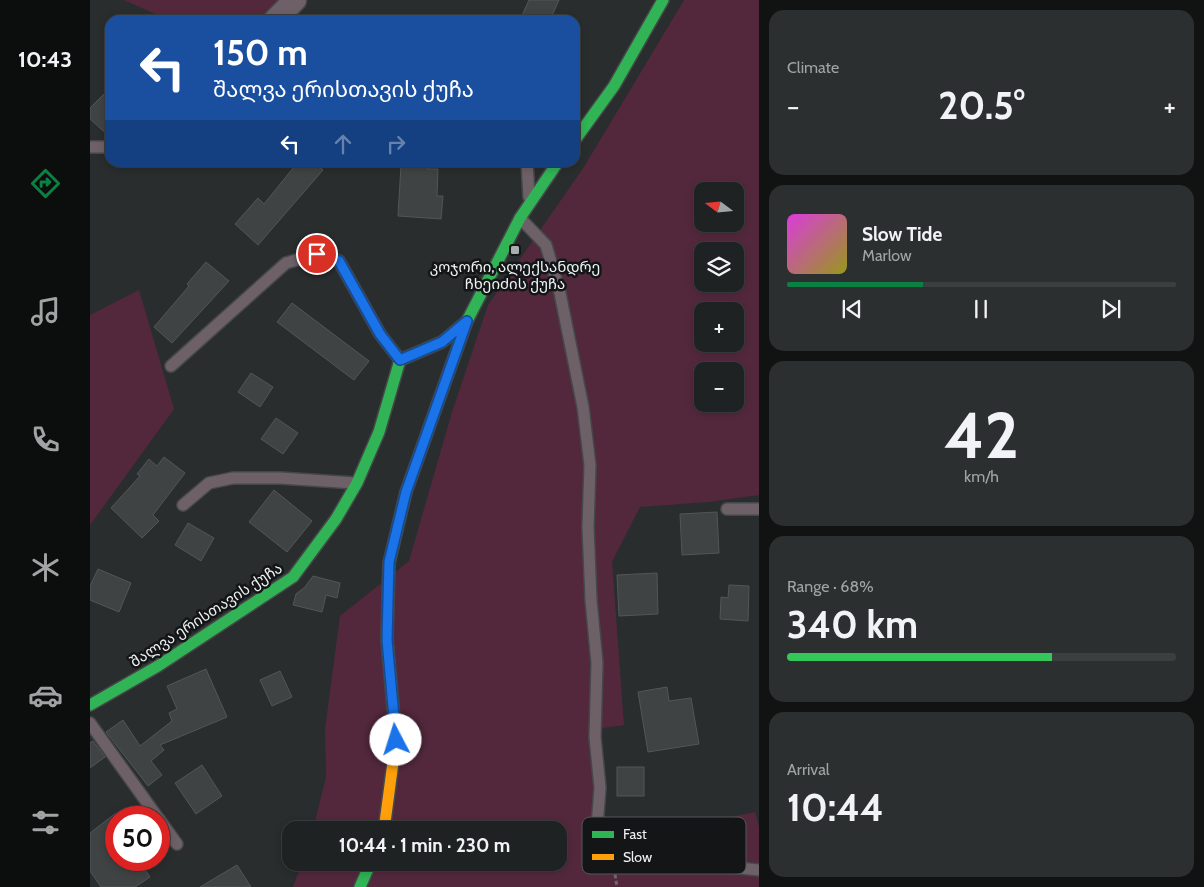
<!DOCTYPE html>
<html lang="en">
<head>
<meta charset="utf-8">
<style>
	:root { --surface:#1f2222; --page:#2c2f2f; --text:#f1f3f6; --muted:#a1a4a5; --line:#3c3f40; --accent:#0b8043 }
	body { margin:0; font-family:Cabin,"Noto Sans Georgian",sans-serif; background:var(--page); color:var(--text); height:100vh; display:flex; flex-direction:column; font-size:19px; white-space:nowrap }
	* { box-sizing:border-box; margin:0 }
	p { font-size:16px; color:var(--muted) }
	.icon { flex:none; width:28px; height:28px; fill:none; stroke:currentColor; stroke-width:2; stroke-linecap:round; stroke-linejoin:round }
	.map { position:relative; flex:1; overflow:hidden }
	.panel { display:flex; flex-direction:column; gap:10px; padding:10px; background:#111313; width:445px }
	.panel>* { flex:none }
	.banner { position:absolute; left:15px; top:15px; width:475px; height:152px; border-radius:15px; box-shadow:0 2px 8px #0003,0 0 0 1px var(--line); background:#1a4fa0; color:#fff; overflow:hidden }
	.needle { width:32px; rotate:286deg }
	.tools { position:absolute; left:604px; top:182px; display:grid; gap:10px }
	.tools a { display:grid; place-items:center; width:50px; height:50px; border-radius:10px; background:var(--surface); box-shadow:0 2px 8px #0003,0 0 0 1px var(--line); font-size:25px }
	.speed { position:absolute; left:15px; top:806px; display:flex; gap:10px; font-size:25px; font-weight:700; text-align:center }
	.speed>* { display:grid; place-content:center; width:65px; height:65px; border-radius:50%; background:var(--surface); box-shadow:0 2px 8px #0003,0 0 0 1px var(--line); line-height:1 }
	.speed .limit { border:8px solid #d22; background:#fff; color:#111 }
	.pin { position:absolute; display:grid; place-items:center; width:42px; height:42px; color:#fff; margin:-21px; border:2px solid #fff; border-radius:50%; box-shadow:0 1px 5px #0007 }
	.me { position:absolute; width:55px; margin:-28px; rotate:355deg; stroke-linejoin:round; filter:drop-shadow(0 0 4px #0008) }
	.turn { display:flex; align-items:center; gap:18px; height:105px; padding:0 25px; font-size:22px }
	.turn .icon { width:65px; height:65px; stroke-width:2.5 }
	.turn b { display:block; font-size:35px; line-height:42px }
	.lanes { display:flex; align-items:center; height:48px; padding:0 25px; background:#0003; justify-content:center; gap:25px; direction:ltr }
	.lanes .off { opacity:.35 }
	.big { font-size:38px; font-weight:700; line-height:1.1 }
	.panel .widget { flex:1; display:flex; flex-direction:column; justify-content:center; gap:8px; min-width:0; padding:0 18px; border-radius:15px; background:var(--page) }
	.panel .dial { align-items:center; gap:0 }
	.dial b { font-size:65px; line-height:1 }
	.song { display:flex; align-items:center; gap:15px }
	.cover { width:60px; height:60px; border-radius:8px; background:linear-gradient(135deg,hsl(300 70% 55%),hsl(60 70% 35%)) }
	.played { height:5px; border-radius:2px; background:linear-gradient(90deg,var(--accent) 35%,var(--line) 35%) }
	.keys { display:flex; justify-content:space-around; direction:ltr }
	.heat { display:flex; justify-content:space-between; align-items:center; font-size:28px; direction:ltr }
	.charge { height:8px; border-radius:4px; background:linear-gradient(90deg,#34c759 68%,var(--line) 0) }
	.trip { position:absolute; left:192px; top:821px; width:285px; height:50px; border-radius:15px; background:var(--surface); box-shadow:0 2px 8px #0003,0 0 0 1px var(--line); font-weight:700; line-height:50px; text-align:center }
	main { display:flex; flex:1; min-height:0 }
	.tabs { display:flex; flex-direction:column; width:90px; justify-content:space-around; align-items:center; background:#0c0e0e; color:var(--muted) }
	.tabs .icon { width:35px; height:35px }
	.tabs .selected { color:var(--accent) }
	.tabs b { font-size:22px; color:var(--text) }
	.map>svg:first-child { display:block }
</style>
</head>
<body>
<main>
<nav class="tabs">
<b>10:43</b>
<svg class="icon selected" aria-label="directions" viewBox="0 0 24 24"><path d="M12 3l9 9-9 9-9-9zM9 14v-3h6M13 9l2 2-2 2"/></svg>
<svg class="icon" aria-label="music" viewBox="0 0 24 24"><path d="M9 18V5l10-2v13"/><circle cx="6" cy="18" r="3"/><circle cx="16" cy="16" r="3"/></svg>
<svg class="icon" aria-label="phone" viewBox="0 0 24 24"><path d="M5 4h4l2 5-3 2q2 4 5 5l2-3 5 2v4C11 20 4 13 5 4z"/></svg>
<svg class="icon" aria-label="climate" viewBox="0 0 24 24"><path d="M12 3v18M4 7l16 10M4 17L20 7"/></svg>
<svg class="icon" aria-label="car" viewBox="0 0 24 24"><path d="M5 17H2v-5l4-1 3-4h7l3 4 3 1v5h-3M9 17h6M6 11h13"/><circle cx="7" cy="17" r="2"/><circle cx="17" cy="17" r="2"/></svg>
<svg class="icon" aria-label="filters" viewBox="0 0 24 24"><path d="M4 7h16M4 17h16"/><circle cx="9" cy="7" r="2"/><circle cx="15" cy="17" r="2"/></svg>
</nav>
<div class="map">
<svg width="669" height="887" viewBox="0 0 669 887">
	<rect width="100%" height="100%" fill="#292d2e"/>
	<g fill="#53283d" fill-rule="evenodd">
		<polygon points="34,0 202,0 182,20 79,20"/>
		<path d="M594,0H669V495L618,502L550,507L522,562L534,725L499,730L513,845L665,812L669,827V887H203L212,863L469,862V830H223L236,777L235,729L250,616L319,561L362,412L398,305L494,167ZM612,191H645V224H612ZM612,251H645V284H612ZM612,311H645V344H612ZM612,371H645V404H612Z"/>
		<polygon points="49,290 84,409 0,525 0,315"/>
	</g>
	<g fill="#404343" stroke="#535657">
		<polygon points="439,0 469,0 460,20 430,20"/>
		<polygon points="20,88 20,137 0,119 0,108"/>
		<polygon points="208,162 225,162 233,170 168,245 145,224 168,198 174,204"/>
		<polygon points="311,165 338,167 338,169 348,169 347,196 353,196 351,219 308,216"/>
		<polygon points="116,262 139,281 82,343 64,327 99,286 97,284"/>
		<polygon points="202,303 279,361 264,380 187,322"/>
		<polygon points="161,373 183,387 170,407 148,392"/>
		<polygon points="186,418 208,433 193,454 171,439"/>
		<polygon points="74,457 95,473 63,515 69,521 52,538 21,508 50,476 47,474 59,459 67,466"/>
		<polygon points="184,490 222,521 197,552 159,522"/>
		<polygon points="627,512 629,553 592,555 590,514"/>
		<polygon points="98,523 124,538 111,561 85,545"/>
		<polygon points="8,569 41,583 29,612 0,600 0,586"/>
		<polygon points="567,573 568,614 529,616 527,575"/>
		<polygon points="223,576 250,583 247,598 236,595 232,612 203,605 206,594 215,587"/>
		<polygon points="639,585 659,586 658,621 630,619 631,597 638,598"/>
		<polygon points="116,669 137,717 70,745 74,750 61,761 72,775 58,786 16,732 33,720 50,746 82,721 79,713 87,709 77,686"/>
		<polygon points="190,671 202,697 182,706 170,680"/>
		<polygon points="577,687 579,701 601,698 609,744 558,752 548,692"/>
		<polygon points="3,741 15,757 0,768 0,743"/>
		<polygon points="112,765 132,796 106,814 85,783"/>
		<rect x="527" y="767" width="27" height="29"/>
		<polygon points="26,813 26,860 48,860 60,877 45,887 11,887 0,871 0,833"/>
		<polygon points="147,865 161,887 110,887"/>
	</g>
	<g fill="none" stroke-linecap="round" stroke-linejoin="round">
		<g stroke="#454849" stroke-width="14">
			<g id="lane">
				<polyline points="0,147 20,147"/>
				<polyline points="437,162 439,197"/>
				<polyline points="430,218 456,245 470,293 493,407 500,465 498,527 501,600 507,663 505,737 510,788 506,839 508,850 522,855 669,870"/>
				<polyline points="81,366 196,263 227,254 249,261 290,334 310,360"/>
				<polyline points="93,505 119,483 143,478 190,478 265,483"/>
				<polyline points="637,509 669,509"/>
				<polyline points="0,723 68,818"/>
				<polyline points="69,819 87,844"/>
			</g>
		</g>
		<g stroke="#454849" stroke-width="25">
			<polyline id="street" points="185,20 205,0"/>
		</g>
		<g stroke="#454849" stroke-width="14">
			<g id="fast">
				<polyline points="485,140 524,86 573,0"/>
				<polyline points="298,599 299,563 316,492 377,321 430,218 468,162"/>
				<polyline points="0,705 68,666 203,577 246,519 267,483 289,432 310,360 352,342 377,321"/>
				<polyline points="270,887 281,862"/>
			</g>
		</g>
		<g stroke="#454849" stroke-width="14">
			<polyline id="slow" points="294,830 306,740 297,640 298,599"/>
		</g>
		<polyline stroke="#6f656a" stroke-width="3" stroke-dasharray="4 2.5" stroke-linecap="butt" points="524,868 527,887"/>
		<use href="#lane" stroke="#6e6067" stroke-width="11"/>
		<use href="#street" stroke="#6e6067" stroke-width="22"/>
		<use href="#fast" stroke="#30b455" stroke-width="11"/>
		<use href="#slow" stroke="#ff9f0a" stroke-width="11"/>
	</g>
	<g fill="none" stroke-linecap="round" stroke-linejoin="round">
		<g stroke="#114b97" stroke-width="12">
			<polyline id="route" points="227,254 249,261 290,334 310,360 352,342 377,321 316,492 299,562 297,640 306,740"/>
		</g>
		<use href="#route" stroke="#1a73e8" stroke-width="9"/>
	</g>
	<rect fill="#a9adae" stroke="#131516" stroke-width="2" x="420" y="245" width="10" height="10" rx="2.5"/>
	<g text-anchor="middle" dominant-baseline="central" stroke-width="5" stroke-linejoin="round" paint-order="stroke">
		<g font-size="15" fill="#eef2f3" stroke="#131516">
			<text x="425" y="267">კოჯორი, ალექსანდრე<tspan x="425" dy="17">ჩხეიძის ქუჩა</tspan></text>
		</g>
		<g font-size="15" fill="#eef2f3" stroke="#131516">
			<text transform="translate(116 615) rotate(-33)">შალვა ერისთავის ქუჩა</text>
		</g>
	</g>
	<rect x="492" y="817" width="164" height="57" rx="8" fill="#131516" stroke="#555758" stroke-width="1"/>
	<rect x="502" y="831" width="22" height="7" fill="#30b455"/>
	<rect x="502" y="854" width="22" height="6" fill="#ff9f0a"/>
	<g font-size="14" fill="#eef2f3">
		<text x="533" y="839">Fast</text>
		<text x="533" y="862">Slow</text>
	</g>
</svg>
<div class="tools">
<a><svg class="needle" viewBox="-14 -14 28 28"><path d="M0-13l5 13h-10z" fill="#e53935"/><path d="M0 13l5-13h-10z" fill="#a1a4a5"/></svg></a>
<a><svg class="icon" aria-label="layers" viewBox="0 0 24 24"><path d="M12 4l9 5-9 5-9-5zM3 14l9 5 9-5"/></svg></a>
<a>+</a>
<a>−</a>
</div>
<div class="speed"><div class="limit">50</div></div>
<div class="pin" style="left:227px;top:254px;background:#d93025"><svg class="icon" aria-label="arrive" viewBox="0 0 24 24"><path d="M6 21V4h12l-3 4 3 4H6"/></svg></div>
<svg class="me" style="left:306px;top:740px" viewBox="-20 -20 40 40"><circle r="19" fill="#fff"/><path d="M0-13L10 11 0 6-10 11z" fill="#1a73e8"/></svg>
<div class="trip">10:44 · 1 min · 230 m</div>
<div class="banner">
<div class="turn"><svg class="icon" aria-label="left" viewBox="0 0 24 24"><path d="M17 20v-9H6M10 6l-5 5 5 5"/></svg><div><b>150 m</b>შალვა ერისთავის ქუჩა</div></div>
<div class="lanes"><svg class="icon" aria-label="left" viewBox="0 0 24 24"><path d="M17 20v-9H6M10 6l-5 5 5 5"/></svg><svg class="icon off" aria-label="ahead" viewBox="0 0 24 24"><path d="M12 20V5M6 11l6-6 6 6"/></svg><svg class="icon off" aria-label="right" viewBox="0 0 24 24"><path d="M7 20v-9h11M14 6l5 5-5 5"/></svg></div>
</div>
</div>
<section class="panel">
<div class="widget"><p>Climate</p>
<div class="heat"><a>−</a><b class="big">20.5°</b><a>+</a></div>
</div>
<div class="widget">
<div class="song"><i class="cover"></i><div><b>Slow Tide</b><p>Marlow</p></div></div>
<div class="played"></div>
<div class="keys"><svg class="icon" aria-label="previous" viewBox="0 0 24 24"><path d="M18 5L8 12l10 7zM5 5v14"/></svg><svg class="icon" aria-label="pause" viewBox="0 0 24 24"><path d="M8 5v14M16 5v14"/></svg><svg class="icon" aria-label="next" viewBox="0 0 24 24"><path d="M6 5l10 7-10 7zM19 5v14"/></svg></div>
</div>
<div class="widget dial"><b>42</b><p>km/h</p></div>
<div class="widget"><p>Range · 68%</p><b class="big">340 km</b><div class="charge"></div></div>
<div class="widget"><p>Arrival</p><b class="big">10:44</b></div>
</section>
</main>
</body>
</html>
